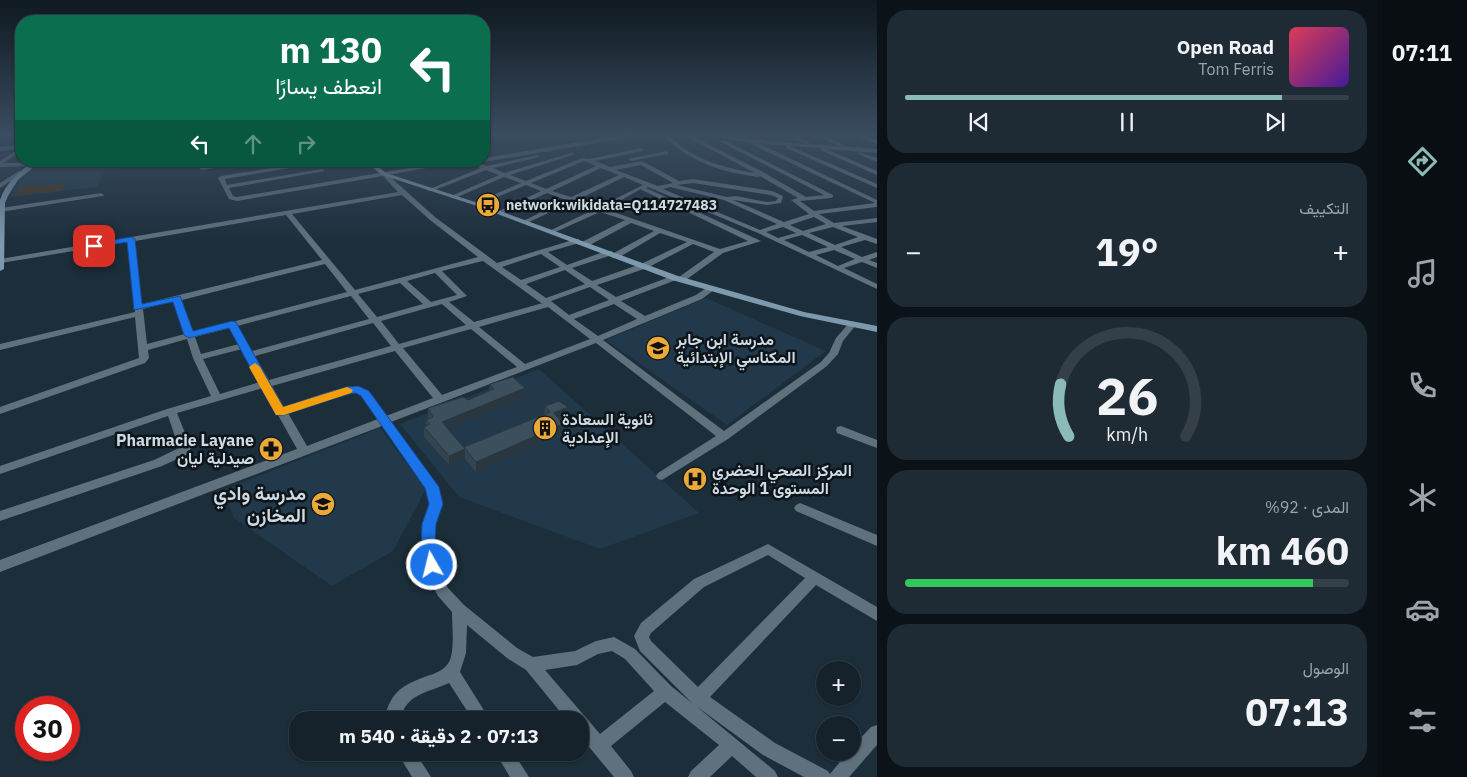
<!DOCTYPE html>
<html lang="ar">
<head>
<meta charset="utf-8">
<style>
	:root { --surface:#15222c; --page:#1e2a34; --text:#f1f3f6; --muted:#9da4a9; --line:#343f48; --accent:#8bbbb9 }
	body { margin:0; font-family:"IBM Plex Sans",Vazirmatn,sans-serif; background:var(--page); color:var(--text); direction:rtl; height:100vh; display:flex; flex-direction:column; font-size:19px; white-space:nowrap }
	* { box-sizing:border-box; margin:0 }
	p { font-size:16px; color:var(--muted) }
	.icon { flex:none; width:28px; height:28px; fill:none; stroke:currentColor; stroke-width:2; stroke-linecap:round; stroke-linejoin:round }
	.map { position:relative; flex:1; overflow:hidden; direction:ltr }
	.drawer { display:flex; flex-direction:column; gap:10px; padding:10px; background:#0c1318; width:500px }
	.drawer>* { flex:none }
	.guide { position:absolute; left:15px; top:15px; width:475px; height:152px; border-radius:20px; box-shadow:0 1px 4px #0004,0 0 0 1px var(--line); direction:rtl; background:#0b6e4f; color:#fff; overflow:hidden }
	.controls { position:absolute; left:816px; top:661px; display:grid; gap:10px }
	.controls a { display:grid; place-items:center; width:45px; height:45px; border-radius:50%; background:var(--surface); box-shadow:0 1px 4px #0004,0 0 0 1px var(--line); font-size:25px }
	.speed { position:absolute; left:15px; top:696px; display:flex; gap:10px; font-size:25px; font-weight:700; text-align:center }
	.speed>* { display:grid; place-content:center; width:65px; height:65px; border-radius:50%; background:var(--surface); box-shadow:0 1px 4px #0004,0 0 0 1px var(--line); line-height:1 }
	.speed .limit { border:8px solid #d22; background:#fff; color:#111 }
	.pin { position:absolute; display:grid; place-items:center; width:42px; height:42px; color:#fff; margin:-21px; border-radius:10px; box-shadow:0 2px 8px #0006 }
	.me { position:absolute; width:55px; margin:-28px; rotate:352deg; stroke-linejoin:round; filter:drop-shadow(0 0 4px #0008) }
	.turn { display:flex; align-items:center; gap:18px; height:105px; padding:0 25px; font-size:22px }
	.turn .icon { width:65px; height:65px; stroke-width:2.5 }
	.turn b { display:block; font-size:35px; line-height:42px }
	.lanes { display:flex; align-items:center; height:48px; padding:0 25px; background:#0003; justify-content:center; gap:25px; direction:ltr }
	.lanes .off { opacity:.35 }
	.big { font-size:38px; font-weight:800; line-height:1.1 }
	.drawer .widget { flex:1; display:flex; flex-direction:column; justify-content:center; gap:8px; min-width:0; padding:0 18px; border-radius:20px; background:var(--page) }
	.drawer .dial { align-items:center; gap:0 }
	.dial svg { height:130px; overflow:visible; fill:none; stroke:var(--line); stroke-width:7; stroke-linecap:round; text-anchor:middle }
	.dial text { fill:var(--text); stroke:none }
	.song { display:flex; align-items:center; gap:15px }
	.cover { width:60px; height:60px; border-radius:8px; background:linear-gradient(135deg,hsl(350 70% 55%),hsl(260 70% 35%)) }
	.played { height:5px; border-radius:2px; background:linear-gradient(90deg,var(--accent) 85%,var(--line) 85%) }
	.keys { display:flex; justify-content:space-around; direction:ltr }
	.heat { display:flex; justify-content:space-between; align-items:center; font-size:28px; direction:ltr }
	.charge { height:8px; border-radius:4px; background:linear-gradient(90deg,#34c759 92%,var(--line) 0) }
	.trip { position:absolute; left:289px; top:711px; width:300px; height:50px; border-radius:20px; background:var(--surface); box-shadow:0 1px 4px #0004,0 0 0 1px var(--line); font-weight:800; line-height:50px; text-align:center; direction:rtl }
	main { display:flex; flex:1; min-height:0 }
	.tab-bar { display:flex; flex-direction:column; width:90px; justify-content:space-around; align-items:center; background:#080e12; color:var(--muted) }
	.tab-bar .icon { width:35px; height:35px }
	.tab-bar .current { color:var(--accent) }
	.tab-bar b { font-size:22px; color:var(--text) }
	.map>svg:first-child { display:block }
</style>
</head>
<body>
<main>
<nav class="tab-bar">
<b>07:11</b>
<svg class="icon current" aria-label="directions" viewBox="0 0 24 24"><path d="M12 3l9 9-9 9-9-9zM9 14v-3h6M13 9l2 2-2 2"/></svg>
<svg class="icon" aria-label="music" viewBox="0 0 24 24"><path d="M9 18V5l10-2v13"/><circle cx="6" cy="18" r="3"/><circle cx="16" cy="16" r="3"/></svg>
<svg class="icon" aria-label="phone" viewBox="0 0 24 24"><path d="M5 4h4l2 5-3 2q2 4 5 5l2-3 5 2v4C11 20 4 13 5 4z"/></svg>
<svg class="icon" aria-label="climate" viewBox="0 0 24 24"><path d="M12 3v18M4 7l16 10M4 17L20 7"/></svg>
<svg class="icon" aria-label="car" viewBox="0 0 24 24"><path d="M5 17H2v-5l4-1 3-4h7l3 4 3 1v5h-3M9 17h6M6 11h13"/><circle cx="7" cy="17" r="2"/><circle cx="17" cy="17" r="2"/></svg>
<svg class="icon" aria-label="filters" viewBox="0 0 24 24"><path d="M4 7h16M4 17h16"/><circle cx="9" cy="7" r="2"/><circle cx="15" cy="17" r="2"/></svg>
</nav>
<section class="drawer">
<div class="widget">
<div class="song"><i class="cover"></i><div><b>Open Road</b><p>Tom Ferris</p></div></div>
<div class="played"></div>
<div class="keys"><svg class="icon" aria-label="previous" viewBox="0 0 24 24"><path d="M18 5L8 12l10 7zM5 5v14"/></svg><svg class="icon" aria-label="pause" viewBox="0 0 24 24"><path d="M8 5v14M16 5v14"/></svg><svg class="icon" aria-label="next" viewBox="0 0 24 24"><path d="M6 5l10 7-10 7zM19 5v14"/></svg></div>
</div>
<div class="widget"><p>التكييف</p>
<div class="heat"><a>−</a><b class="big">19°</b><a>+</a></div>
</div>
<div class="widget dial"><svg viewBox="0 0 100 80">
<path d="M14 69A42 42 0 1 1 86 69"/>
<path d="M14 69A42 42 0 0 1 9 37" stroke="#8bbbb9"/>
<text x="50" y="56" font-size="32" font-weight="700">26</text>
<text x="50" y="72" font-size="11">km/h</text>
</svg></div>
<div class="widget"><p>المدى · 92%</p><b class="big">460 km</b><div class="charge"></div></div>
<div class="widget"><p>الوصول</p><b class="big">07:13</b></div>
</section>
<div class="map">
<svg width="877" height="777" viewBox="0 0 877 777">
	<rect width="100%" height="100%" fill="#1c2e3a"/>
	<g fill="#21394a">
		<polygon points="45,161 234,161 178,169 182,163 105,170 97,187 11,197 12,192 25,174"/>
		<polygon points="706,298 826,351 727,425 606,340"/>
		<polygon points="539,369 699,513 600,549 459,497 400,424"/>
		<polygon points="380,428 426,489 393,551 332,586 234,518 223,490"/>
	</g>
	<polygon fill="#443319" points="65,183 61,191 15,195 20,187"/>
	<g fill="none" stroke-linecap="round" stroke-linejoin="round">
		<g fill="#60717e" fill-rule="evenodd">
			<polygon points="0,135 10,135 0,139"/>
			<polygon points="622,135 634,135 632,137 484,162 482,161 484,161 484,158"/>
			<path d="M663,135C671,135 678,144 685,149C706,163 731,169 755,173L684,135H690L763,172L806,197L824,195L719,141L724,140L833,195V197L831,198L800,201L814,211L875,203L753,145V143L707,135L804,144L787,135H794L809,142V144L877,149V153L826,149L877,171V175L820,150V148L790,146L877,184V188L786,148L787,146L758,143L877,200V207L819,214L834,223L877,218V222L842,226L877,239V244L865,240L841,247L862,257L877,252V257L869,260L877,263V268L862,262L844,268L877,284V289L758,233L648,187L646,188L761,241L723,253L683,282H680L676,280L621,301L645,316L696,295L708,287H714L715,289L702,299L603,340L724,431L821,362L829,353L836,338L849,323H855L856,325L843,341L838,354L827,366L728,439L662,480L658,479L656,476L658,473L716,436L596,343L391,422L438,487L442,504L435,525V546L442,576L448,588L464,605L517,648L533,657L575,651L596,641L614,637L635,649L671,686L692,703L640,651L634,636L641,623L694,579L768,544L877,607V621L816,585L710,697L775,743L828,771L830,774L848,752H852V747L871,727L877,725V745L849,777H804L763,755L696,706L775,771L778,777H756L732,756L710,777H688L691,771L719,745L665,702L611,746L631,771L634,777H614L580,736V720H567L526,670L507,658L467,625L466,653L460,672L490,720H473L449,683C428,693 406,693 400,720H384C391,690 403,685 430,675C437,673 445,669 449,662C455,651 452,625 452,612L438,596L428,577L421,546L423,525L430,504L426,488L382,426L0,572V560L297,449L278,415L275,412L276,410L263,388L177,413L191,448L186,455L162,466L0,521V511L154,460L179,448L168,416L0,474V466L167,409L211,396L193,358L187,339L148,350L149,358L145,363L0,414V407L139,358L135,317L0,350V344L135,312L128,242L1,263L0,259L398,192L383,176L237,201L229,199L218,178L221,176L317,161H332L225,179L227,185L322,169L325,171L229,188L233,196L237,197L450,161H465L388,175L435,217L497,263L576,239H579V243L548,252L567,265L606,251H612V255L572,268L592,281L641,264L687,242L660,233L618,258H612V254L654,231L631,223L588,246H582V242L625,220L600,212L553,233H549V231L593,210L572,202L527,223H523V221L566,200L547,193L501,214H497V212L541,191L526,185L478,205H474V203L521,183L504,177L455,198H451V196L499,175L486,170L432,191L427,190L481,168L466,161H475L487,166L537,155L540,157L493,168L504,173L571,153L576,154L510,175L526,181L582,158L589,159L641,148L644,150L643,151L595,161L610,167L642,161L679,181L693,179L772,191L783,196L781,203L767,205L733,200L784,222L809,214L791,200L798,198L760,176L758,177C722,172 688,162 663,135ZM584,161L596,166L546,189L531,183ZM641,165L673,183L658,186L616,170ZM601,168L619,175L571,197L552,191ZM624,177L643,185L599,207L577,200ZM693,183L771,195L778,198L776,201L767,202L736,196L727,197L677,185ZM670,187L724,200L777,224L760,230L663,189ZM641,189L642,190L748,241L720,249L605,209ZM402,195L430,220L478,257L355,290L292,214ZM286,215L322,260L142,304L135,241ZM814,217L826,224L803,231L790,225ZM783,227L796,233L778,238L766,232ZM833,227L858,237L835,245L809,233ZM802,235L828,247L809,252L784,240ZM693,244L714,252L679,277L672,276L616,297L597,285L647,268ZM834,250L855,259L838,266L816,255ZM541,254L560,267L521,280L502,267ZM483,261L541,303H543L474,322L449,302L467,296L442,271ZM325,264L347,292L193,332L182,300ZM565,270L585,284L546,298L526,284ZM435,273L457,295L431,302L407,281ZM400,283L423,304L377,317L358,294ZM590,287L609,300L569,315L551,301ZM351,296L369,319L252,351L237,326ZM174,301L185,334L147,344L143,309ZM442,304L466,325L399,344L381,321ZM614,304L637,319L598,336L574,319ZM548,307L590,339L525,364L479,327ZM373,323L391,346L269,380L255,356ZM230,328L239,344L201,354L195,337ZM471,329L517,367L442,395L403,348ZM242,349L243,355L260,382L220,394L203,359ZM395,351L433,398L386,416C379,406 372,391 360,387C349,382 298,403 284,407L272,386ZM355,392L361,396L378,419L307,446L288,413L348,393ZM768,555L805,578L698,687L651,641L649,637L651,633L704,587ZM612,651L625,659L654,691L600,734L545,670L577,665L598,654Z"/>
			<polygon points="815,135 822,135 845,145 840,146"/>
			<polygon points="851,135 859,135 877,140 877,144"/>
			<polygon points="21,145 21,152 3,163 32,163 35,165 34,166 0,167 0,161 19,149 0,151 0,147"/>
			<polygon points="666,151 668,152 668,154 631,161 628,159"/>
			<polygon points="858,152 877,158 877,162 858,154"/>
			<polygon points="237,161 254,161 202,170 199,168"/>
			<polygon points="19,171 24,172 0,188 0,183"/>
			<polygon points="101,193 104,195 103,196 0,212 1,208"/>
			<polygon points="841,426 877,440 877,448 837,433 836,430 837,427"/>
			<polygon points="800,503 877,535 877,546 796,511 794,508 796,505"/>
			<polygon points="397,752 415,752 431,777 412,777"/>
			<polygon points="495,752 513,752 529,777 510,777"/>
		</g>
		<g fill="#7d99ad" fill-rule="evenodd">
			<path d="M34,161H41L18,180L8,196L5,203L4,269L0,271V200C6,182 19,172 34,161Z"/>
			<polygon points="364,161 371,161 386,173 478,203 678,276 804,312 877,326 877,332 800,316 672,280 474,205 382,175"/>
		</g>
	</g>
	<polygon fill="#34444f" points="490,384 525,388 524,397 448,429 464,448 544,414 545,406 568,407 566,417 559,420 561,433 476,472 465,459 449,465 424,437 424,427 426,426 426,420 429,418 428,417 428,408 468,400 489,391"/>
	<g fill="#2a3740">
		<polygon points="525,388 524,397 442,432 442,422"/>
		<polygon points="568,407 566,417 552,423 554,413"/>
		<polygon points="563,424 561,433 476,472 476,462"/>
		<polygon points="465,449 465,459 449,465 449,456"/>
	</g>
	<g fill="#3c4f5c" stroke="#2a3740">
		<polygon points="513,377 525,388 442,422 465,449 449,456 424,427 430,424 426,420 433,417 428,408 463,397 468,400 494,389 490,384"/>
		<polygon points="559,401 568,407 554,413 563,424 476,462 464,447 550,412 545,406"/>
	</g>
	<linearGradient id="sky" x2="0" y2="1"><stop stop-color="#0f1920"/><stop offset="0.55" stop-color="#3a4c60"/><stop offset="1" stop-color="#3a4c60" stop-opacity="0"/></linearGradient>
	<rect width="877" height="244" fill="url(#sky)"/>
	<polygon fill="#1a73e8" stroke="#114b97" points="131,237 135,239 142,304 180,296 193,331 232,321 236,322 283,407 347,387 358,386 369,391 439,487 443,504 436,524 435,546 439,565 437,569 432,571 426,569 421,546 422,524 429,504 425,488 361,396 356,393 348,394 284,415 276,415 229,328 189,338 184,335 173,302 134,310 127,242 94,248 90,246 94,243"/>
	<polygon fill="#f59e0b" points="255,363 260,367 283,407 347,387 353,390 351,393 284,415 276,415 249,367"/>
	<defs>
		<g id="bus-disc" transform="scale(1.25)"><circle r="9.5" fill="#eba93a" stroke="#0d151b"/><path d="M-5-6H5V4H4V6H2V4H-2V6H-4V4H-5ZM-3.5-4V0h7V-4ZM-3.5 1.2v1.5H-2V1.2ZM2 1.2v1.5H3.5V1.2Z" fill="#111"/></g>
		<g id="school-disc" transform="scale(1.25)"><circle r="9.5" fill="#eba93a" stroke="#0d151b"/><path d="M0-5L7-2L0 1L-7-2ZM-4 1L0 2.5L4 1V4Q0 6-4 4Z" fill="#111"/></g>
		<g id="building-disc" transform="scale(1.25)"><circle r="9.5" fill="#eba93a" stroke="#0d151b"/><path d="M-4-6H4V6H1V3H-1V6H-4ZM-2.5-4.3h1.7v1.8h-1.7ZM.8-4.3h1.7v1.8H.8ZM-2.5-1h1.7V.8h-1.7ZM.8-1h1.7V.8H.8Z" fill="#111"/></g>
		<g id="pharmacy-disc" transform="scale(1.25)"><circle r="9.5" fill="#eba93a" stroke="#0d151b"/><path d="M-2-6h4v4h4v4h-4v4h-4v-4h-4v-4h4Z" fill="#111"/></g>
		<g id="hospital-disc" transform="scale(1.25)"><circle r="9.5" fill="#eba93a" stroke="#0d151b"/><path d="M-5-5h3v3.5h4V-5h3V5h-3V1.5h-4V5h-3Z" fill="#111"/></g>
	</defs>
	<g fill-rule="evenodd">
		<use href="#bus-disc" x="488" y="205"/>
		<use href="#school-disc" x="658" y="348"/>
		<use href="#building-disc" x="545" y="428"/>
		<use href="#pharmacy-disc" x="271" y="449"/>
		<use href="#hospital-disc" x="695" y="479"/>
		<use href="#school-disc" x="323" y="504"/>
	</g>
	<g text-anchor="middle" dominant-baseline="central" stroke-width="5" stroke-linejoin="round" paint-order="stroke">
		<g font-size="14" font-weight="bold" fill="#cfdbe3" stroke="#0d151b" text-anchor="start">
			<text x="506" y="205">network:wikidata=Q114727483</text>
		</g>
		<g font-size="16" font-weight="bold" fill="#cfdbe3" stroke="#0d151b" text-anchor="start">
			<text x="676" y="339">مدرسة ابن جابر<tspan x="676" dy="18">المكناسي الإبتدائية</tspan></text>
			<text x="562" y="419">ثانوية السعادة<tspan x="562" dy="18">الإعدادية</tspan></text>
			<text x="254" y="440" text-anchor="end">Pharmacie Layane<tspan x="254" dy="18">صيدلية ليان</tspan></text>
			<text x="712" y="470">المركز الصحي الحضري<tspan x="712" dy="18">المستوى 1 الوحدة</tspan></text>
		</g>
		<g font-size="19" font-weight="bold" fill="#cfdbe3" stroke="#0d151b" text-anchor="end">
			<text x="306" y="493">مدرسة وادي<tspan x="306" dy="22">المخازن</tspan></text>
		</g>
	</g>
</svg>
<div class="controls">
<a>+</a>
<a>−</a>
</div>
<div class="speed"><div class="limit">30</div></div>
<div class="pin" style="left:94px;top:246px;background:#d93025"><svg class="icon" aria-label="arrive" viewBox="0 0 24 24"><path d="M6 21V4h12l-3 4 3 4H6"/></svg></div>
<svg class="me" style="left:432px;top:565px" viewBox="-20 -20 40 40"><circle r="17" fill="#1a73e8" stroke="#fff" stroke-width="3"/><path d="M0-11L8 9 0 5-8 9z" fill="#fff"/></svg>
<div class="trip">07:13 · 2 دقيقة · 540 m</div>
<div class="guide">
<div class="turn"><svg class="icon" aria-label="left" viewBox="0 0 24 24"><path d="M17 20v-9H6M10 6l-5 5 5 5"/></svg><div><b>130 m</b>انعطف يسارًا</div></div>
<div class="lanes"><svg class="icon" aria-label="left" viewBox="0 0 24 24"><path d="M17 20v-9H6M10 6l-5 5 5 5"/></svg><svg class="icon off" aria-label="ahead" viewBox="0 0 24 24"><path d="M12 20V5M6 11l6-6 6 6"/></svg><svg class="icon off" aria-label="right" viewBox="0 0 24 24"><path d="M7 20v-9h11M14 6l5 5-5 5"/></svg></div>
</div>
</div>
</main>
</body>
</html>
